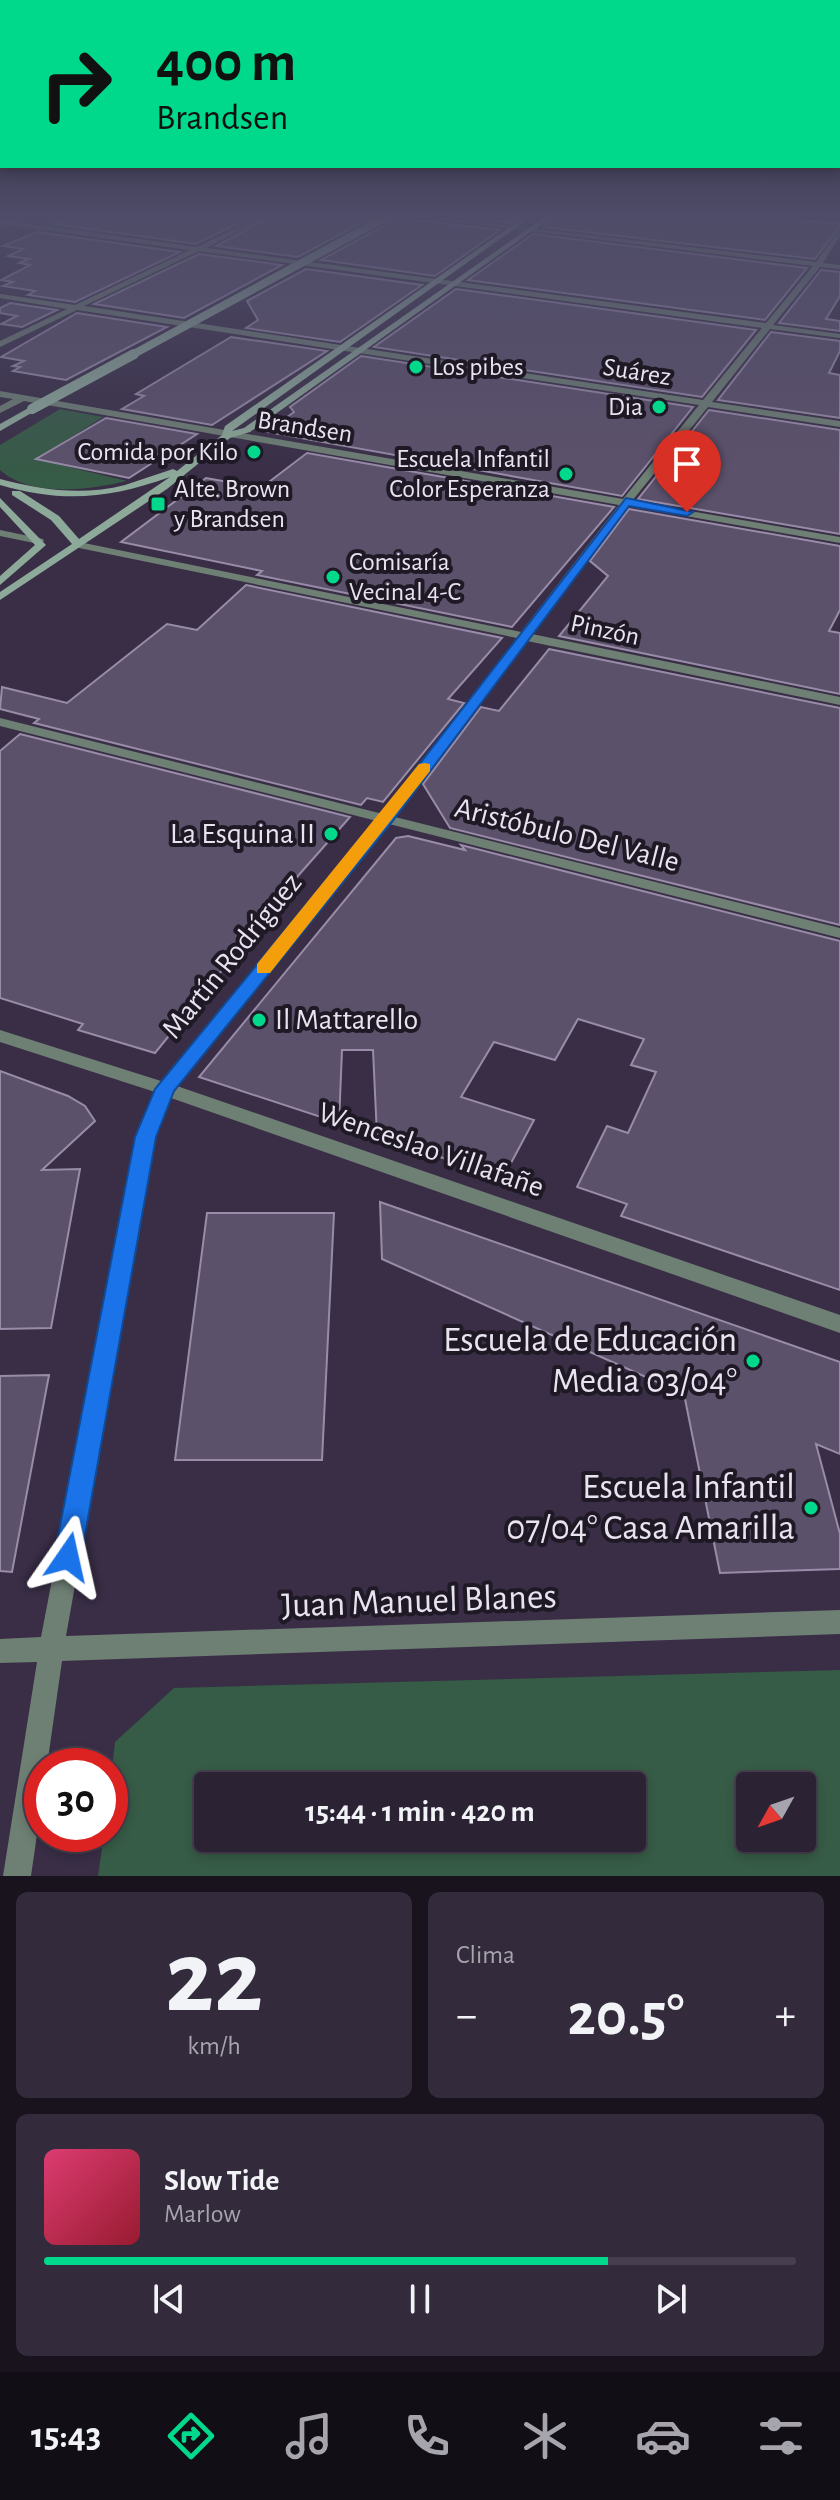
<!DOCTYPE html>
<html lang="es">
<head>
<meta charset="utf-8">
<style>
	:root { --surface:#2b2234; --page:#332a3c; --text:#f1f3f6; --muted:#a6a4ac; --line:#473f4f; --accent:#00d98c }
	body { margin:0; font-family:"Alegreya Sans",sans-serif; background:var(--page); color:var(--text); height:100vh; display:flex; flex-direction:column; font-size:30px; white-space:nowrap }
	* { box-sizing:border-box; margin:0 }
	p { font-size:26px; color:var(--muted) }
	.icon { flex:none; width:44px; height:44px; fill:none; stroke:currentColor; stroke-width:2; stroke-linecap:round; stroke-linejoin:round }
	.map { position:relative; height:1876px; overflow:hidden }
	.details { display:flex; flex-direction:column; gap:16px; padding:16px; background:#18131d; flex:1 }
	.details>* { flex:none }
	.banner { position:absolute; left:0px; top:0px; width:840px; height:168px; box-shadow:0 4px 12px #0003,0 0 0 2px var(--line); background:#00d98c; color:#111; overflow:hidden }
	.needle { width:52px; rotate:230deg }
	.controls { position:absolute; left:736px; top:1772px; display:grid; gap:16px }
	.controls a { display:grid; place-items:center; width:80px; height:80px; border-radius:8px; background:var(--surface); box-shadow:0 4px 12px #0003,0 0 0 2px var(--line); font-size:40px }
	.speed { position:absolute; left:24px; top:1748px; display:flex; gap:16px; font-size:40px; font-weight:700; text-align:center }
	.speed>* { display:grid; place-content:center; width:104px; height:104px; border-radius:50%; background:var(--surface); box-shadow:0 4px 12px #0003,0 0 0 2px var(--line); line-height:1 }
	.speed .limit { border:12px solid #d22; background:#fff; color:#111 }
	.pin { position:absolute; display:grid; place-items:center; width:68px; height:68px; color:#fff; margin:-82px -34px; border-radius:50% 50% 50% 0; rotate:-45deg; box-shadow:0 0 8px #0007 }
	.pin .icon { rotate:45deg }
	.me { position:absolute; width:88px; margin:-44px; rotate:11deg; stroke-linejoin:round; filter:drop-shadow(0 0 6px #0008) }
	.turn { display:flex; align-items:center; gap:28px; height:168px; padding:0 24px; font-size:36px }
	.turn .icon { width:104px; height:104px; stroke-width:2.5 }
	.turn b { display:block; font-size:56px; line-height:68px }
	.big { font-size:60px; font-weight:700; line-height:1.1 }
	.details .widget { flex:1; display:flex; flex-direction:column; justify-content:center; gap:12px; min-width:0; padding:0 28px; border-radius:12px; background:var(--page) }
	.details .dial { align-items:center; gap:0 }
	.dial b { font-size:104px; line-height:1 }
	.song { display:flex; align-items:center; gap:24px }
	.cover { width:96px; height:96px; border-radius:12px; background:linear-gradient(135deg,hsl(340 70% 55%),hsl(350 70% 35%)) }
	.played { height:8px; border-radius:4px; background:linear-gradient(90deg,var(--accent) 75%,var(--line) 75%) }
	.keys { display:flex; justify-content:space-around; direction:ltr }
	.heat { display:flex; justify-content:space-between; align-items:center; font-size:44px; direction:ltr }
	.details .tiles { flex:1; display:grid; gap:16px; grid-template-columns:1fr 1fr }
	.widget:last-child { grid-column:span 2 }
	.trip { position:absolute; left:194px; top:1772px; width:452px; height:80px; border-radius:8px; background:var(--surface); box-shadow:0 4px 12px #0003,0 0 0 2px var(--line); font-weight:700; line-height:80px; text-align:center }
	.menu { display:flex; height:128px; justify-content:space-around; align-items:center; background:#110e15; color:var(--muted) }
	.menu .icon { width:56px; height:56px }
	.menu .selected { color:var(--accent) }
	.menu b { font-size:36px; color:var(--text) }
	.map>svg:first-child { display:block }
</style>
</head>
<body>
<div class="map">
<svg width="840" height="1876" viewBox="0 0 840 1876">
	<rect width="100%" height="100%" fill="#392e46"/>
	<g fill="#365b46" fill-rule="evenodd">
		<path d="M60,409L103,417L36,459L127,481C88,490 32,498 0,470V445Z"/>
		<path d="M840,1670V1876H98L104,1834H110V1784L115,1742L174,1688ZM208,1786H632V1838H208ZM802,1786V1838H750V1786Z"/>
	</g>
	<g fill="#5c516b" stroke="#988ca8" stroke-width="2">
		<polygon points="79,214 258,214 196,244 54,224"/>
		<polygon points="276,214 300,215 378,214 298,257 216,246"/>
		<polygon points="436,214 523,214 510,223"/>
		<polygon points="559,214 731,214 840,224 840,226 815,259 543,227"/>
		<polygon points="398,218 500,230 435,276 321,260"/>
		<polygon points="37,232 180,252 75,302 28,295 35,291 3,286 13,282 1,280 30,265 19,263 29,259 8,256 23,249 3,246"/>
		<polygon points="533,234 807,268 765,320 468,280"/>
		<polygon points="199,254 282,265 184,318 94,304"/>
		<polygon points="306,269 422,285 340,342 246,328 258,320 247,301"/>
		<polygon points="821,270 840,272 840,296 826,319 840,321 840,331 779,323"/>
		<polygon points="456,289 756,330 702,397 374,347"/>
		<polygon points="10,303 57,310 22,327 1,324 17,316 0,313 0,308"/>
		<polygon points="77,313 167,327 66,380 13,371 20,367 13,366 24,361 1,357"/>
		<polygon points="771,332 840,341 840,351 829,373 840,375 840,418 718,400"/>
		<polygon points="231,337 327,351 212,425 122,409 144,396 136,394"/>
		<polygon points="361,356 693,407 622,496 267,432 294,412 290,407"/>
		<polygon points="709,410 840,430 840,534 638,499"/>
		<polygon points="106,418 197,434 129,478 36,459"/>
		<polygon points="307,453 614,507 512,627 257,575 262,571 121,542 206,478 261,488"/>
		<polygon points="629,509 840,546 840,610 829,631 840,633 840,694 559,636 608,576 590,561"/>
		<polygon points="246,585 502,638 448,699 464,703 383,802 367,798 361,805 34,723 39,719 0,709 2,687 67,703 167,624 197,630"/>
		<polygon points="549,649 840,708 840,925 450,828 423,784 481,707 499,711"/>
		<polygon points="20,734 350,817 236,946 241,947 155,1053 78,1030 83,1024 0,998 0,751"/>
		<polygon points="408,836 465,850 461,845 840,941 840,1290 621,1216 627,1204 577,1187 607,1126 628,1133 656,1072 631,1065 644,1039 578,1019 555,1060 494,1042 461,1097 534,1120 503,1178 377,1136 373,1050 342,1050 339,1123 199,1077 396,838"/>
		<polygon points="0,1071 68,1096 85,1106 95,1121 42,1170 80,1169 51,1328 0,1329"/>
		<polygon points="380,1202 840,1362 840,1454 816,1444 840,1534 840,1569 720,1573 684,1394 382,1259"/>
		<polygon points="207,1213 334,1213 322,1460 175,1460"/>
		<polygon points="49,1375 12,1572 0,1571 0,1376"/>
	</g>
	<g fill="none" stroke-linecap="round" stroke-linejoin="round">
		<g fill="#6e7f74" fill-rule="evenodd">
			<path d="M265,214H273L206,248L766,323L813,266L393,214H412L816,262L840,229V236L823,263L840,265V269L820,267L773,325L840,334V338L770,329L712,402L840,421V427L708,407L632,501L840,537V543L628,506L532,634L840,697V705L527,641L395,817L840,928V938L389,824L177,1086L840,1315V1333L171,1098L155,1137L66,1636L840,1610V1634L62,1661L47,1766H42V1800L31,1876H3L37,1662L0,1663V1639L41,1637L137,1137L155,1092L0,1042V1030L161,1081L377,821L0,726V718L383,814L517,638L79,548L74,545L79,542L521,632L619,505L24,401L0,413V406L13,399L0,397V391L623,499L699,405L77,310L0,347V341L67,309L0,298V294L75,305L190,250L0,224V220L197,247ZM199,251L762,328L703,400L84,306Z"/>
			<polygon points="0,530 43,539 44,541 39,544 0,536"/>
		</g>
		<g fill="#8da999" fill-rule="evenodd">
			<path d="M528,214H535L232,431L244,428L549,214H556L250,432L230,438L167,489L0,600V592L72,544L51,520L12,495V491H20L59,516L79,539L170,477C108,499 63,503 0,485V479C42,490 82,496 125,485C141,480 157,474 173,469L177,471L222,435L225,426Z"/>
			<polygon points="32,406 37,409 35,411 0,431 0,424"/>
			<polygon points="0,498 46,545 0,585 0,576 35,545 0,507"/>
		</g>
		<polyline stroke="#8da999" stroke-width="8" points="130,356 392,214"/>
		<polyline stroke="#8da999" stroke-width="10" points="32,409 134,354"/>
	</g>
	<linearGradient id="sky" x2="0" y2="1"><stop stop-color="#1f1926"/><stop offset="0.45" stop-color="#4e4c68"/><stop offset="1" stop-color="#4e4c68" stop-opacity="0"/></linearGradient>
	<rect width="840" height="477" fill="url(#sky)"/>
	<polygon fill="#1a73e8" stroke="#114b97" stroke-width="2" points="626,498 693,512 687,516 629,506 392,822 174,1091 156,1137 81,1557 77,1566 68,1570 58,1566 54,1557 135,1137 155,1089 380,815"/>
	<polygon fill="#f59e0b" points="425,763 430,764 430,771 270,973 257,973 257,964 419,764"/>
	<g fill="#00d98c" stroke="#1e1924" stroke-width="3">
		<circle cx="416" cy="367" r="8"/>
		<circle cx="659" cy="407" r="8"/>
		<circle cx="254" cy="452" r="8"/>
		<circle cx="566" cy="474" r="8"/>
		<rect x="150" y="496" width="16" height="16" rx="4"/>
		<circle cx="333" cy="577" r="8"/>
		<circle cx="331" cy="834" r="8"/>
		<circle cx="259" cy="1020" r="8"/>
		<circle cx="753" cy="1361" r="8"/>
		<circle cx="811" cy="1508" r="8"/>
	</g>
	<g text-anchor="middle" dominant-baseline="central" stroke-width="8" stroke-linejoin="round" paint-order="stroke">
		<g font-size="26" fill="#e8e2f1" stroke="#1e1924" text-anchor="start">
			<text x="432" y="367">Los pibes</text>
			<text x="643" y="407" text-anchor="end">Dia</text>
			<text x="238" y="452" text-anchor="end">Comida por Kilo</text>
			<text x="550" y="459" text-anchor="end">Escuela Infantil<tspan x="550" dy="30">Color Esperanza</tspan></text>
			<text x="174" y="489">Alte. Brown<tspan x="174" dy="30">y Brandsen</tspan></text>
			<text x="349" y="562">Comisaría<tspan x="349" dy="30">Vecinal 4-C</tspan></text>
		</g>
		<g font-size="26" fill="#e8e2f1" stroke="#1e1924">
			<text transform="translate(637 372) rotate(9)">Suárez</text>
			<text transform="translate(305 427) rotate(9)">Brandsen</text>
			<text transform="translate(605 630) rotate(12)">Pinzón</text>
		</g>
		<g font-size="30" fill="#e8e2f1" stroke="#1e1924" text-anchor="end">
			<text x="315" y="834">La Esquina II</text>
			<text x="275" y="1020" text-anchor="start">Il Mattarello</text>
		</g>
		<g font-size="30" fill="#e8e2f1" stroke="#1e1924">
			<text transform="translate(567 835) rotate(14)">Aristóbulo Del Valle</text>
			<text transform="translate(232 956) rotate(-51)">Martín Rodríguez</text>
			<text transform="translate(431 1150) rotate(19)">Wenceslao Villafañe</text>
		</g>
		<g font-size="36" fill="#e8e2f1" stroke="#1e1924" text-anchor="end">
			<text x="737" y="1340">Escuela de Educación<tspan x="737" dy="41">Media 03/04°</tspan></text>
			<text x="795" y="1487">Escuela Infantil<tspan x="795" dy="41">07/04° Casa Amarilla</tspan></text>
		</g>
		<g font-size="36" fill="#e8e2f1" stroke="#1e1924">
			<text transform="translate(419 1601) rotate(-2)">Juan Manuel Blanes</text>
		</g>
	</g>
</svg>
<div class="controls">
<a><svg class="needle" viewBox="-14 -14 28 28"><path d="M0-13l5 13h-10z" fill="#e53935"/><path d="M0 13l5-13h-10z" fill="#a6a4ac"/></svg></a>
</div>
<div class="speed"><div class="limit">30</div></div>
<div class="pin" style="left:687px;top:512px;background:#d93025"><svg class="icon" aria-label="arrive" viewBox="0 0 24 24"><path d="M6 21V4h12l-3 4 3 4H6"/></svg></div>
<svg class="me" style="left:68px;top:1557px" viewBox="-20 -20 40 40"><path d="M0-17L14 15 0 8-14 15z" fill="#1a73e8" stroke="#fff" stroke-width="4"/></svg>
<div class="trip">15:44 · 1 min · 420 m</div>
<div class="banner">
<div class="turn"><svg class="icon" aria-label="right" viewBox="0 0 24 24"><path d="M7 20v-9h11M14 6l5 5-5 5"/></svg><div><b>400 m</b>Brandsen</div></div>
</div>
</div>
<section class="details">
<div class="tiles">
<div class="widget dial"><b>22</b><p>km/h</p></div>
<div class="widget"><p>Clima</p>
<div class="heat"><a>−</a><b class="big">20.5°</b><a>+</a></div>
</div>
<div class="widget">
<div class="song"><i class="cover"></i><div><b>Slow Tide</b><p>Marlow</p></div></div>
<div class="played"></div>
<div class="keys"><svg class="icon" aria-label="previous" viewBox="0 0 24 24"><path d="M18 5L8 12l10 7zM5 5v14"/></svg><svg class="icon" aria-label="pause" viewBox="0 0 24 24"><path d="M8 5v14M16 5v14"/></svg><svg class="icon" aria-label="next" viewBox="0 0 24 24"><path d="M6 5l10 7-10 7zM19 5v14"/></svg></div>
</div>
</div>
</section>
<nav class="menu">
<b>15:43</b>
<svg class="icon selected" aria-label="directions" viewBox="0 0 24 24"><path d="M12 3l9 9-9 9-9-9zM9 14v-3h6M13 9l2 2-2 2"/></svg>
<svg class="icon" aria-label="music" viewBox="0 0 24 24"><path d="M9 18V5l10-2v13"/><circle cx="6" cy="18" r="3"/><circle cx="16" cy="16" r="3"/></svg>
<svg class="icon" aria-label="phone" viewBox="0 0 24 24"><path d="M5 4h4l2 5-3 2q2 4 5 5l2-3 5 2v4C11 20 4 13 5 4z"/></svg>
<svg class="icon" aria-label="climate" viewBox="0 0 24 24"><path d="M12 3v18M4 7l16 10M4 17L20 7"/></svg>
<svg class="icon" aria-label="car" viewBox="0 0 24 24"><path d="M5 17H2v-5l4-1 3-4h7l3 4 3 1v5h-3M9 17h6M6 11h13"/><circle cx="7" cy="17" r="2"/><circle cx="17" cy="17" r="2"/></svg>
<svg class="icon" aria-label="filters" viewBox="0 0 24 24"><path d="M4 7h16M4 17h16"/><circle cx="9" cy="7" r="2"/><circle cx="15" cy="17" r="2"/></svg>
</nav>
</body>
</html>
